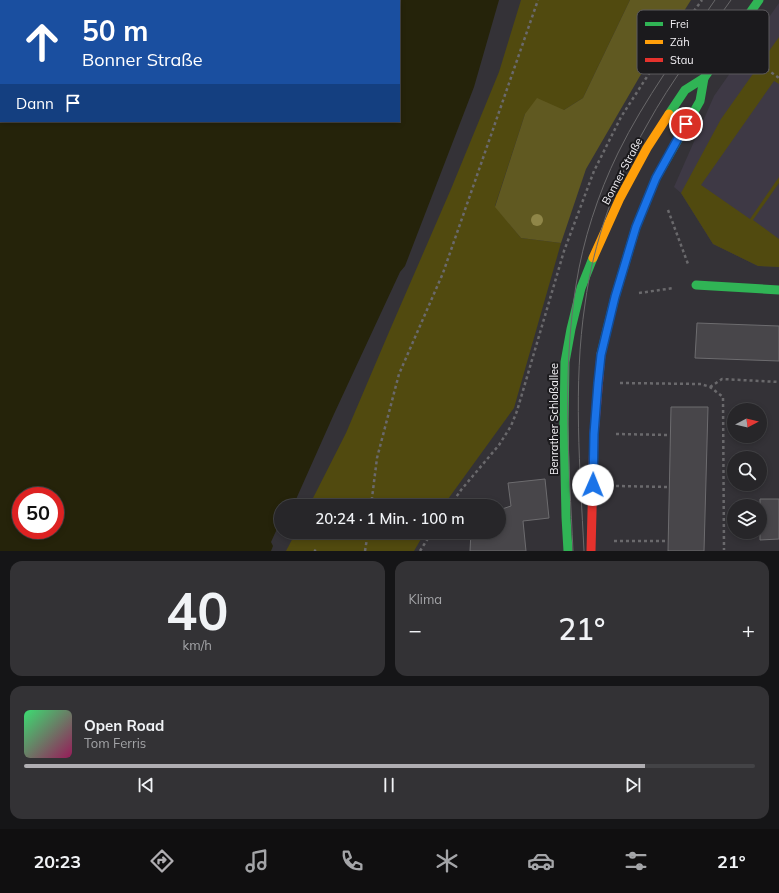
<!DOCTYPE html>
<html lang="de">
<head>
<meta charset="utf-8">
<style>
	:root { --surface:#272629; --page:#333235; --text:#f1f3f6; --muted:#a4a5a8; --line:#434346; --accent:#b0aeb2 }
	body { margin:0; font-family:Mulish,sans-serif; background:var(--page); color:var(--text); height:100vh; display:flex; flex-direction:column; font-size:15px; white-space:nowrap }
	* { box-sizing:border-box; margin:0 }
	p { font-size:13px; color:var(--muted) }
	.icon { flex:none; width:22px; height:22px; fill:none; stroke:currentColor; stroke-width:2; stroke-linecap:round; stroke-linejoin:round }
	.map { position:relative; height:551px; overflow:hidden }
	.side { display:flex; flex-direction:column; gap:10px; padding:10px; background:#151517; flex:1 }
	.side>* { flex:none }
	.guide { position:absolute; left:0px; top:0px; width:400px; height:122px; box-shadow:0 2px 6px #0003,0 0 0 1px var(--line); background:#1a4fa0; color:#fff; overflow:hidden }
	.needle { width:26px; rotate:83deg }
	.tools { position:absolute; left:727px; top:403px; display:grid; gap:8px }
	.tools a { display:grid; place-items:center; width:40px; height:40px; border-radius:50%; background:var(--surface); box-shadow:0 2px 6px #0003,0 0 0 1px var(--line); font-size:20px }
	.speed { position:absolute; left:12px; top:487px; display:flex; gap:8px; font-size:20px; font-weight:700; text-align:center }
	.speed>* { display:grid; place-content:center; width:52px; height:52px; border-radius:50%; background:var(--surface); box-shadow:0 2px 6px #0003,0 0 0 1px var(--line); line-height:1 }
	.speed .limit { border:6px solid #d22; background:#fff; color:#111 }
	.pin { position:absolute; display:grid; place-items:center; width:34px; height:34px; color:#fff; margin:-17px; border:2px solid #fff; border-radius:50%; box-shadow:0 1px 4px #0007 }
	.me { position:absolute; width:44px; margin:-22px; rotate:1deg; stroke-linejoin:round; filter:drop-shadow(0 0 3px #0008) }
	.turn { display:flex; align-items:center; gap:14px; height:84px; padding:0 16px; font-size:18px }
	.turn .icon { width:52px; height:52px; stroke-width:2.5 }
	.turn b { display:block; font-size:28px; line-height:34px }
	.then { display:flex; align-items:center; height:38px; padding:0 16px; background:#0003; gap:8px; font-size:15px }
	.big { font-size:30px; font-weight:600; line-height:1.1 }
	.side .widget { flex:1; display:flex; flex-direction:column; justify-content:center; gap:6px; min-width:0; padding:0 14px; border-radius:12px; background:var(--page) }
	.side .dial { align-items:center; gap:0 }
	.dial b { font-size:52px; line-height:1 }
	.song { display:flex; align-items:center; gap:12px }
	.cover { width:48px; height:48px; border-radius:6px; background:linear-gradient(135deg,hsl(140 70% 55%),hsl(330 70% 35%)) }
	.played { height:4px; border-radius:2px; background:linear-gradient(90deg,var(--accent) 85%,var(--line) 85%) }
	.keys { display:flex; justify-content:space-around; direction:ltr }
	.heat { display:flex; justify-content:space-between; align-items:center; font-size:22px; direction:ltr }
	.side .tiles { flex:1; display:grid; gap:10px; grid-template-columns:1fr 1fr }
	.widget:last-child { grid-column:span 2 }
	.trip { position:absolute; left:274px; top:499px; width:232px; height:40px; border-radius:20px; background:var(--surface); box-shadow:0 2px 6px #0003,0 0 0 1px var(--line); font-weight:600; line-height:40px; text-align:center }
	.tabs { display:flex; height:64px; justify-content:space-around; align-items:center; background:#100f10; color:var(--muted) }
	.tabs .icon { width:28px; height:28px }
	.tabs .on { color:var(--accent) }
	.tabs b { font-size:18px; color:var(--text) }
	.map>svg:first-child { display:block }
</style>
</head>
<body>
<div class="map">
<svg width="779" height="551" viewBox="0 0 779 551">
	<rect width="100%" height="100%" fill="#343237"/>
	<polygon fill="#3e3945" points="779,3 779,267 758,266 713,244 681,193 674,187 714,96"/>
	<g fill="#514a0f">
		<polygon points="521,0 630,0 583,98 564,110 525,114 495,206 521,238 561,243 514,408 443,506 309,506 346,433 389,332 451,189 499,72"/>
		<polygon points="779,37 779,84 774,81 701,185 750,219 779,177 779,183 753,220 779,239 779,267 758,266 713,244 681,193 721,119"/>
		<polygon points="296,532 425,532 414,551 286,551"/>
	</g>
	<polygon fill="#605921" points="630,0 691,0 672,30 640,76 586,169 561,243 521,238 495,207 525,114 537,98 564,110 583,98"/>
	<path fill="#25230a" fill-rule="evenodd" d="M0,0H499L474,87L405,266L400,272L334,414L293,506H281V520L271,542L273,546L271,551H0ZM1,1H399V121H1ZM21,496H55V530H21Z"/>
	<g fill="#48464a" stroke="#6d6c6f">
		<polygon points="697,323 779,326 779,361 695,358"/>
		<polygon points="671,407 708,407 704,551 668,551"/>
		<polygon points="545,479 549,518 523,521 526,551 470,551 471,532 499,532 499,510 511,506 508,483"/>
		<polygon points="760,499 779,499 779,539 760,540"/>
	</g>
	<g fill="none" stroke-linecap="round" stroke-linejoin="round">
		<g stroke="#6a696c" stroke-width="2.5" stroke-dasharray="3 3" stroke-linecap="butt">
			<polyline points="747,55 779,78"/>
			<polyline points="668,210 688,264"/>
			<polyline points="639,293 674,288"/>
			<polyline points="620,383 701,384 710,387 723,397 724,550"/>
			<polyline points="710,387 722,379 779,382"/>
			<polyline points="616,434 670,435"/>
			<polyline points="616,486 669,487"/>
			<polyline points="371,506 377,458 399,374 443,273 538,0"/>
			<polyline points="450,506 461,490 499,445 511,426 517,411 564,251 594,171 621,117 652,69 702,0"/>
			<polyline points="614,541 668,541"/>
			<polyline points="314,550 316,551"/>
			<polyline points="365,551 368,532"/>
			<polyline points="420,551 432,532"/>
		</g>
		<g stroke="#30b455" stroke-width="9">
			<polyline points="669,114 685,90 704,78 759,0"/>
			<polyline points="696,285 779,290"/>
			<polyline points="601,354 615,297 636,227 656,178 700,101 704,78"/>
			<polyline points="568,551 566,517 564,424 565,362 571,329 581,288 593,258"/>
		</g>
		<polyline stroke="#ff9f0a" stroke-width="9" points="593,258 620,198 647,148 669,114"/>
		<polyline stroke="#e5322d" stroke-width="9" points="591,551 594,434 601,354"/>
		<g stroke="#69686a" stroke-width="1">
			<path d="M573,551C569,463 562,373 576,285C583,240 598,194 618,153C645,98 681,50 715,0"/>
			<path d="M584,551C580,469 573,385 585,304C593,243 616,179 647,125C671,81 702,41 731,0"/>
		</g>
	</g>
	<circle fill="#8f8648" cx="537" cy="220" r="6"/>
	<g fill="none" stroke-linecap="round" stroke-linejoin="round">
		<g stroke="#114b97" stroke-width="10">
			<polyline id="route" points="593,485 594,434 598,383 601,355 615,297 636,227 656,178 686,124"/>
		</g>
		<use href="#route" stroke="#1a73e8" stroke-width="7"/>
	</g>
	<g text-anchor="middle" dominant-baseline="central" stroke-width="4" stroke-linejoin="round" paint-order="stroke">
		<g font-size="11" fill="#f2f0f4" stroke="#1b1a1d">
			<text transform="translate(622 171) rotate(-62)">Bonner Straße</text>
			<text transform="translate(554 419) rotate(-90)">Benrather Schloßallee</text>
		</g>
	</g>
	<rect x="637" y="10" width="132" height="64" rx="6" fill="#1b1a1d" stroke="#5c5a5e" stroke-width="1"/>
	<rect x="645" y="22" width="18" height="4" fill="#30b455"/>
	<rect x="645" y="40" width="18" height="4" fill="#ff9f0a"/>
	<rect x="645" y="58" width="18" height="4" fill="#e5322d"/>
	<g font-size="11" fill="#f2f0f4">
		<text x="670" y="28">Frei</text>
		<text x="670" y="46">Zäh</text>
		<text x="670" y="64">Stau</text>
	</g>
</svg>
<div class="tools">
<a><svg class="needle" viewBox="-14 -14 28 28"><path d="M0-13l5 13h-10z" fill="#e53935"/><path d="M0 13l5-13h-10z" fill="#a4a5a8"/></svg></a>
<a><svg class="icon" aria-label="search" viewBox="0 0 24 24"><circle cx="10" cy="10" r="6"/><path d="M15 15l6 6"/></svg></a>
<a><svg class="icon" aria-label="layers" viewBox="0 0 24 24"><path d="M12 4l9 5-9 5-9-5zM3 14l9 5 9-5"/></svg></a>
</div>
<div class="speed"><div class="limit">50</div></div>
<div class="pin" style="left:686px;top:124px;background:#d93025"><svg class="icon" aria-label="arrive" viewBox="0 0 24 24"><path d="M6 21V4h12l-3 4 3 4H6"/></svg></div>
<svg class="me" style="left:593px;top:485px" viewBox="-20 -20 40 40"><circle r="19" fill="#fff"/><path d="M0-13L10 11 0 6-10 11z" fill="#1a73e8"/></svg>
<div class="trip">20:24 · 1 Min. · 100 m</div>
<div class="guide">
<div class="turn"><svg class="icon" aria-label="ahead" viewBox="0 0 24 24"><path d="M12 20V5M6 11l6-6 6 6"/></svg><div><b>50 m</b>Bonner Straße</div></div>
<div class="then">Dann<svg class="icon" aria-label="arrive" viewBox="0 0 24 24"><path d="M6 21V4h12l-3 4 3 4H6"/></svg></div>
</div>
</div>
<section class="side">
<div class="tiles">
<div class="widget dial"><b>40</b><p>km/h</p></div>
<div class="widget"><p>Klima</p>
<div class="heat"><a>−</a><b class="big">21°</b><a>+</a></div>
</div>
<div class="widget">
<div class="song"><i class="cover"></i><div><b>Open Road</b><p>Tom Ferris</p></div></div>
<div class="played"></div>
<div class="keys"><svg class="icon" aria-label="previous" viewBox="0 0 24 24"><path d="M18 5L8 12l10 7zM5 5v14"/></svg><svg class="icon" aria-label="pause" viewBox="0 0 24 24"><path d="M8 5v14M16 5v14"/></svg><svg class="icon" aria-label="next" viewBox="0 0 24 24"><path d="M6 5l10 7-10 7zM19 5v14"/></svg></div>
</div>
</div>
</section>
<nav class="tabs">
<b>20:23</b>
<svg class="icon on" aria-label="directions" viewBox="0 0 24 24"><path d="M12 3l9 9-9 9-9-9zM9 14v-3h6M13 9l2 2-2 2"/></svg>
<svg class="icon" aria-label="music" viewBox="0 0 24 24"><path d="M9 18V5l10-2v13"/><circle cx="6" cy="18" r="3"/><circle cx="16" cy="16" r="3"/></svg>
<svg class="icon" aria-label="phone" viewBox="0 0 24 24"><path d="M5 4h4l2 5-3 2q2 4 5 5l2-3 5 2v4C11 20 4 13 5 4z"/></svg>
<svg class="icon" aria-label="climate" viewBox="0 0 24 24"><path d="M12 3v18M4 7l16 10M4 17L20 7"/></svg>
<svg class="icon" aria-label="car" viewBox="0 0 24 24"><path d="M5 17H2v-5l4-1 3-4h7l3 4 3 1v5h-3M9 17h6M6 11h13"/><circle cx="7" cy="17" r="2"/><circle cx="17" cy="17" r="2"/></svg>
<svg class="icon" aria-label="filters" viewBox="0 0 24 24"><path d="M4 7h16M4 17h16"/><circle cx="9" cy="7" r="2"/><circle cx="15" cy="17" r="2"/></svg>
<b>21°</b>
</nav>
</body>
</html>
